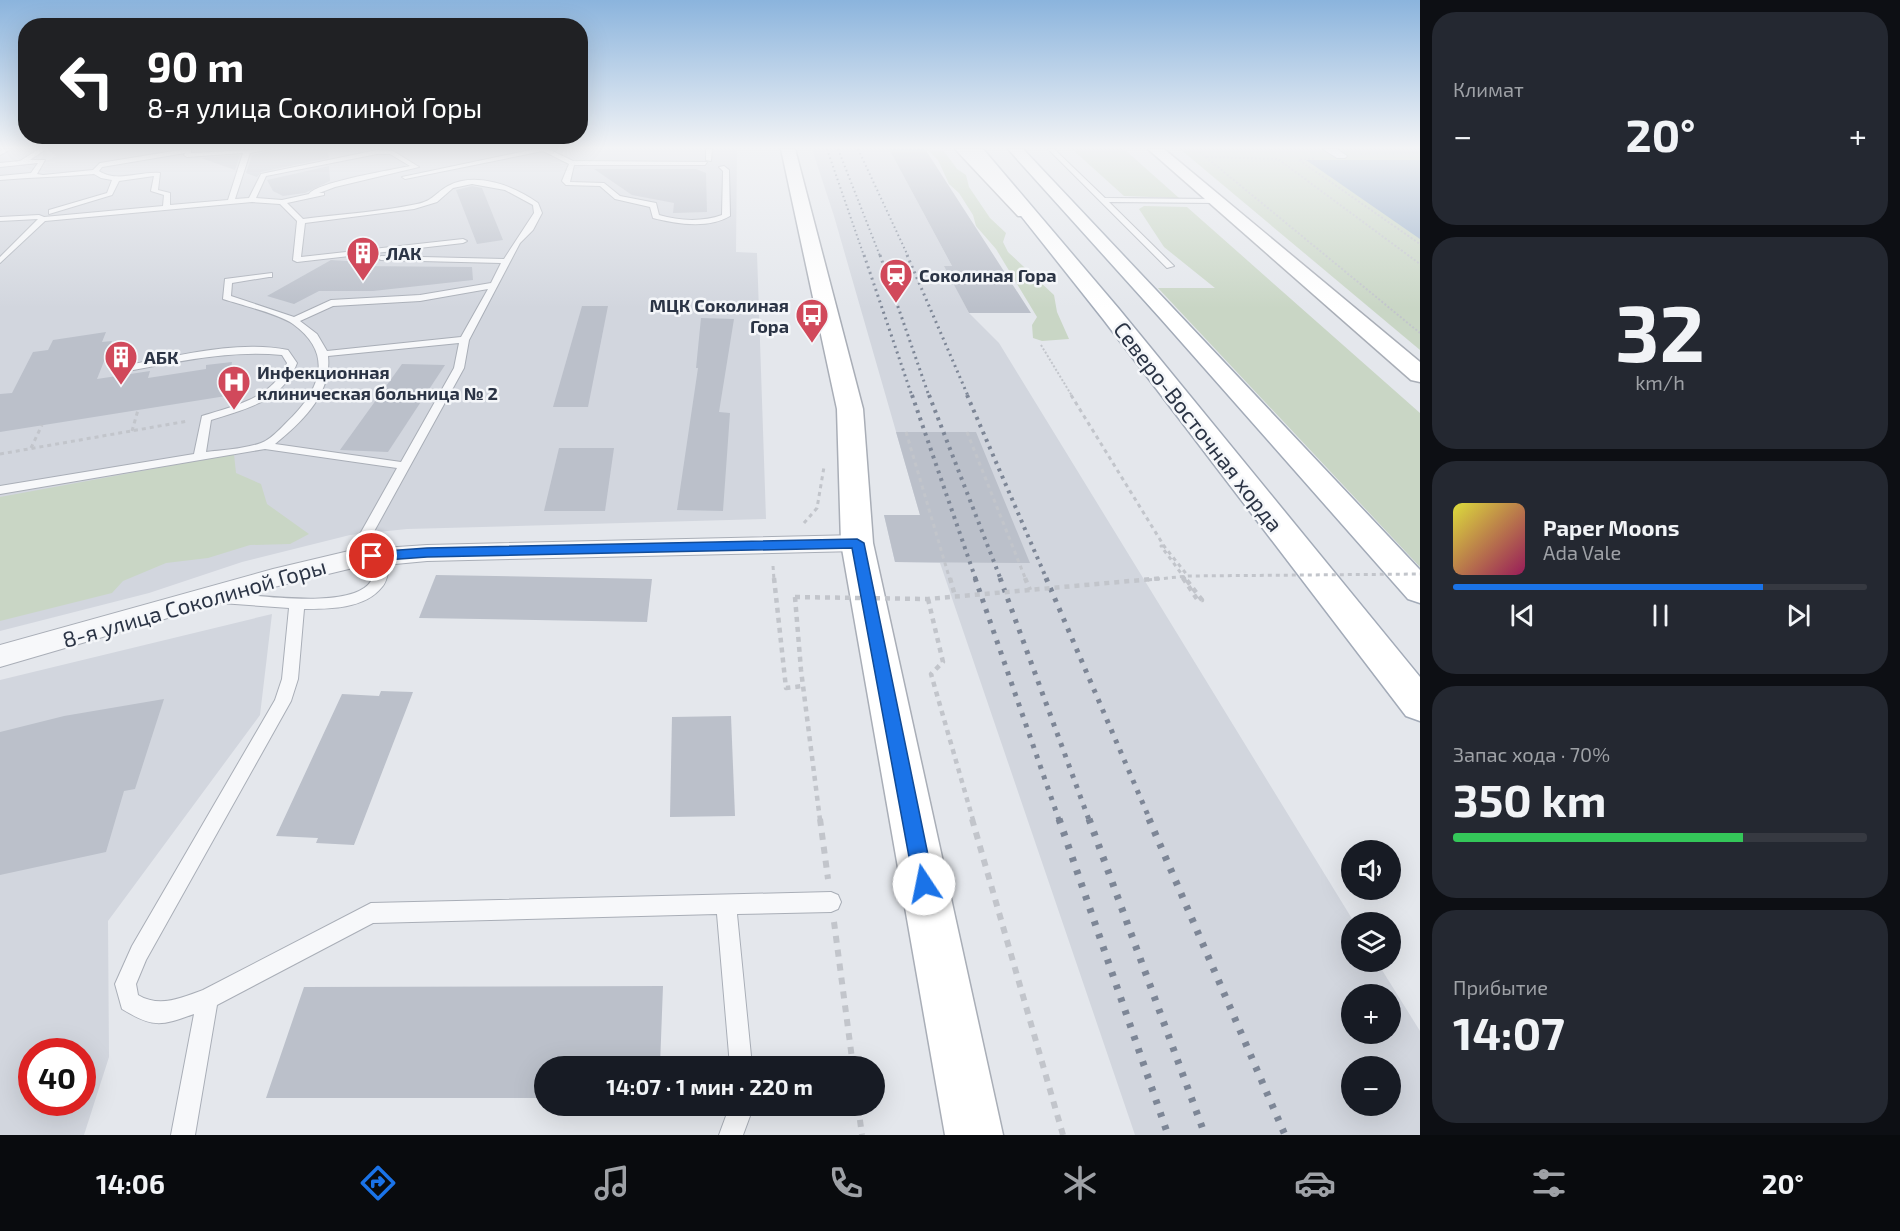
<!DOCTYPE html>
<html lang="ru">
<head>
<meta charset="utf-8">
<style>
	:root { --surface:#171b24; --page:#242831; --text:#f1f3f6; --muted:#9ea1a6; --line:#363941; --accent:#1a73e8 }
	body { margin:0; font-family:"Exo 2",sans-serif; background:var(--page); color:var(--text); height:100vh; display:flex; flex-direction:column; font-size:22px; white-space:nowrap }
	* { box-sizing:border-box; margin:0 }
	p { font-size:20px; color:var(--muted) }
	.icon { flex:none; width:33px; height:33px; fill:none; stroke:currentColor; stroke-width:2; stroke-linecap:round; stroke-linejoin:round }
	.map { position:relative; flex:1; overflow:hidden }
	.side { display:flex; flex-direction:column; gap:12px; padding:12px; background:#0d0f14; width:480px }
	.side>* { flex:none }
	.banner { position:absolute; left:18px; top:18px; width:570px; height:126px; border-radius:24px; box-shadow:0 6px 24px #0002; background:#202124; color:#fff; overflow:hidden }
	.controls { position:absolute; left:1341px; top:840px; display:grid; gap:12px }
	.controls a { display:grid; place-items:center; width:60px; height:60px; border-radius:50%; background:var(--surface); box-shadow:0 6px 24px #0002; font-size:30px }
	.speed { position:absolute; left:18px; top:1038px; display:flex; gap:12px; font-size:30px; font-weight:700; text-align:center }
	.speed>* { display:grid; place-content:center; width:78px; height:78px; border-radius:50%; background:var(--surface); box-shadow:0 6px 24px #0002; line-height:1 }
	.speed .limit { border:9px solid #d22; background:#fff; color:#111 }
	.pin { position:absolute; display:grid; place-items:center; width:51px; height:51px; color:#fff; margin:-26px; border:3px solid #fff; border-radius:50%; box-shadow:0 2px 6px #0007 }
	.me { position:absolute; width:66px; margin:-33px; rotate:349deg; stroke-linejoin:round; filter:drop-shadow(0 0 4px #0008) }
	.turn { display:flex; align-items:center; gap:21px; height:126px; padding:0 30px; font-size:27px }
	.turn .icon { width:78px; height:78px; stroke-width:2.5 }
	.turn b { display:block; font-size:42px; line-height:51px }
	.big { font-size:45px; font-weight:700; line-height:1.1 }
	.side .widget { flex:1; display:flex; flex-direction:column; justify-content:center; gap:9px; min-width:0; padding:0 21px; border-radius:24px; background:var(--page) }
	.side .dial { align-items:center; gap:0 }
	.dial b { font-size:78px; line-height:1 }
	.song { display:flex; align-items:center; gap:18px }
	.cover { width:72px; height:72px; border-radius:9px; background:linear-gradient(135deg,hsl(60 70% 55%),hsl(330 70% 35%)) }
	.played { height:6px; border-radius:3px; background:linear-gradient(90deg,var(--accent) 75%,var(--line) 75%) }
	.keys { display:flex; justify-content:space-around; direction:ltr }
	.heat { display:flex; justify-content:space-between; align-items:center; font-size:33px; direction:ltr }
	.charge { height:9px; border-radius:4px; background:linear-gradient(90deg,#34c759 70%,var(--line) 0) }
	.trip { position:absolute; left:534px; top:1056px; width:351px; height:60px; border-radius:30px; background:var(--surface); box-shadow:0 6px 24px #0002; font-weight:700; line-height:60px; text-align:center }
	.tab-bar { display:flex; height:96px; justify-content:space-around; align-items:center; background:#090b0e; color:var(--muted) }
	.tab-bar .icon { width:42px; height:42px }
	.tab-bar .on { color:var(--accent) }
	.tab-bar b { font-size:27px; color:var(--text) }
	main { display:flex; flex:1; min-height:0 }
	.map>svg:first-child { display:block }
</style>
</head>
<body>
<main>
<div class="map">
<svg width="1420" height="1135" viewBox="0 0 1420 1135">
	<rect width="100%" height="100%" fill="#e4e7ec"/>
	<g fill="#d2d6de" fill-rule="evenodd">
		<polygon points="0,149 737,149 736,252 757,253 766,519 407,529 350,535 242,562 149,593 0,631"/>
		<path d="M812,149H889L952,266H945L969,313L999,343L1354,922H1352V962H1377L1420,1031V1135H1135L940,563L895,562L884,515H920L834,216ZM1352,994H1390V1034H1352ZM1352,1066H1390V1106H1352Z"/>
		<path d="M272,614L260,715L108,921L109,1057L84,1135H0V680ZM32,1052H82V1102H32Z"/>
	</g>
	<g fill="#c9d6c5">
		<polygon points="927,149 944,151 957,169 966,175 969,187 990,218 1006,233 1003,242 1008,252 1054,295 1057,312 1069,339 1042,341 1033,338 1032,325 1037,317 996,249 976,226 973,215 959,193 949,184 938,160"/>
		<polygon points="1072,149 1124,149 1179,198 1124,196"/>
		<polygon points="1180,149 1420,149 1420,350"/>
		<polygon points="1144,206 1187,207 1420,413 1420,567 1158,288 1215,288 1164,247 1139,209"/>
		<polygon points="234,454 236,473 261,484 267,504 309,534 290,544 250,545 208,558 166,563 123,581 112,593 0,621 0,497"/>
	</g>
	<polygon fill="#9fb4cc" points="1306,160 1420,160 1420,239"/>
	<g fill="#bbc0ca">
		<polygon points="272,149 328,149 329,158 261,172 257,177 246,173 252,155 270,151"/>
		<polygon points="889,149 925,149 1031,313 969,313 944,266 952,266"/>
		<polygon points="240,155 235,170 201,158"/>
		<polygon points="329,166 330,181 305,193 283,196 273,191 267,180"/>
		<polygon points="594,169 696,169 706,173 707,212 673,213 674,203 632,195"/>
		<polygon points="472,186 482,188 503,240 477,244 456,190"/>
		<polygon points="331,260 363,262 357,266 472,267 473,280 373,291 319,291 294,304 267,296"/>
		<polygon points="582,306 608,306 588,407 553,407"/>
		<polygon points="701,318 734,319 719,412 730,413 723,511 677,510 698,368 696,368"/>
		<polygon points="106,332 102,342 112,341 97,379 150,371 148,378 206,369 206,365 232,362 226,396 0,432 0,394 12,393 33,352 48,350 53,340"/>
		<polygon points="402,364 445,365 388,452 340,450"/>
		<polygon points="896,432 976,432 1030,563 895,562 884,515 920,515"/>
		<polygon points="559,448 614,448 605,511 544,511"/>
		<polygon points="436,575 652,579 647,622 419,618"/>
		<polygon points="381,691 413,692 354,845 316,843 318,838 276,836 342,694 379,696"/>
		<polygon points="164,699 135,789 124,791 106,852 0,875 0,732 64,716"/>
		<polygon points="731,716 735,816 670,817 672,717"/>
		<polygon points="663,986 660,1066 544,1066 544,1098 266,1098 304,987"/>
	</g>
	<g fill="none" stroke-linecap="round" stroke-linejoin="round">
		<g stroke="#a9aeb7" stroke-width="2">
			<g id="lane">
				<polygon points="4,149 11,149 0,155 0,151"/>
				<path d="M39,149H46L30,160H45L37,174L43,175L93,170L100,163L186,149H191V153L270,149L250,153L235,199L249,198L261,174L377,150L393,151L419,167L335,187L319,193H324V195L287,203L303,219C340,214 380,212 417,204C433,201 435,193 448,186C476,171 514,186 538,203L542,213L533,230L520,243L469,340L464,368L371,537L366,538L360,534L397,468L265,449L0,494V486L194,454L202,416C235,406 273,398 287,363L282,355C231,350 182,361 133,370L128,367L133,364C183,355 238,340 288,350L297,363C283,401 246,409 211,420L206,452C223,450 244,449 261,443C270,440 279,430 286,423C319,392 336,355 293,324C279,314 241,305 223,299L225,279L272,273V277H269L232,283L231,296L294,317L331,300L420,295L491,283L501,263L381,260L377,258L381,256L504,259L534,213L533,205L505,190L472,184L453,188L437,202L414,209L305,223L301,257L463,239L467,241L463,243L297,262L293,260L297,221L280,204L252,202L45,221L0,263V257L38,219L0,221V217L39,215L44,217L163,206L164,195L151,191L154,176L119,181L112,195L49,214V210L107,193L112,180L101,178L94,174C62,177 31,177 0,180V176L31,173L38,163L0,167V163L20,161ZM185,153L184,155L187,157L243,153L228,200L170,205V193L158,190L160,173C140,171 117,183 99,171L102,167ZM377,154H390L410,166C392,170 317,182 309,194L282,200L256,198L266,176ZM488,289L461,337L327,351L317,334L300,321L333,306L420,301ZM459,343L454,368L401,462L275,444C302,422 332,394 328,356Z"/>
				<path d="M535,149H548L573,161L707,162L705,165H574L570,182L604,183L620,196L656,203L659,215C679,221 703,222 722,215L723,171L719,167L724,166L729,170L730,216C709,229 676,224 653,218L650,207L615,199L600,186L566,185L562,181L569,164L543,151L405,179L402,177Z"/>
				<polygon points="706,149 712,149 711,161 706,160"/>
				<polygon points="1048,149 1054,149 1105,198 1216,199 1220,201 1216,203 1109,202 1174,266 1167,268"/>
				<path d="M365,555L388,562L390,565C388,572 387,582 382,587C365,609 329,609 304,609L298,679L291,701L146,960L136,984L138,995C160,1008 181,998 203,990L371,903L831,892L838,895L841,902L838,909L831,912L737,914L752,1066H730L717,914L373,923L217,1005L195,1135H171L194,1014C161,1026 153,1028 122,1009L115,984L132,946L275,700L282,679L289,608L221,603L214,598L221,593C253,594 353,611 371,581C374,578 374,571 376,567L360,563L358,560Z"/>
				<polygon points="727,1106 750,1106 750,1116 743,1135 719,1135 726,1116"/>
			</g>
		</g>
		<g stroke="#a9aeb7" stroke-width="2">
			<g id="street">
				<polygon points="1323,149 1337,149 1347,156 1345,158 1337,158"/>
				<polygon points="857,535 866,537 869,543 866,549 857,551 427,561 353,568 274,587 0,667 0,645 273,569 353,550 427,545"/>
			</g>
		</g>
		<g stroke="#a9aeb7" stroke-width="3">
			<g id="secondary">
				<polygon points="781,149 795,149 863,409 873,543 1003,1135 945,1135 841,543 837,409"/>
				<polygon points="955,149 970,149 1030,208 1033,212 1030,216 1018,216"/>
				<polygon points="1148,149 1164,149 1420,362 1420,382 1411,380"/>
			</g>
		</g>
		<g stroke="#a3abb8" stroke-width="3">
			<g id="primary">
				<polygon points="968,149 983,149 1119,309 1420,677 1420,721 1406,716 1103,319"/>
				<polygon points="1008,149 1023,149 1420,570 1420,603 1408,599 1161,319"/>
			</g>
		</g>
		<g stroke="#c2c5cb" stroke-width="2" stroke-dasharray="2 2" stroke-linecap="butt">
			<polyline points="1196,149 1420,333"/>
			<polyline points="1360,154 1420,153"/>
			<polyline points="1207,157 1278,159 1420,264"/>
			<polyline points="1299,160 1420,244"/>
			<polyline points="1300,160 1316,158"/>
			<polyline points="1041,345 1072,396"/>
		</g>
		<g stroke="#c2c5cb" stroke-width="3" stroke-dasharray="4 4" stroke-linecap="butt">
			<polyline points="1071,395 1164,546 1188,576"/>
			<polyline points="132,431 138,410"/>
			<polyline points="906,432 950,580"/>
			<polyline points="967,432 1026,580"/>
			<polyline points="31,448 42,425"/>
			<polyline points="0,454 188,421"/>
			<polyline points="804,523 817,508 824,467"/>
			<polyline points="1164,546 1161,546 1186,580"/>
			<polyline points="773,566 774,580"/>
			<polyline points="1182,577 1184,580"/>
		</g>
		<g stroke="#c2c5cb" stroke-width="4.5" stroke-dasharray="5 5" stroke-linecap="butt">
			<polyline points="774,578 786,688 803,686"/>
			<polyline points="950,578 955,596"/>
			<polyline points="1025,578 1030,590"/>
			<polyline points="1183,578 1197,599 1202,600 1185,578"/>
			<polyline points="795,597 801,670 820,820"/>
			<polyline points="928,599 943,662 931,674 973,820"/>
		</g>
		<g stroke="#c2c5cb" stroke-width="6" stroke-dasharray="7 7" stroke-linecap="butt">
			<polyline points="820,819 828,879"/>
			<polyline points="972,819 1063,1135"/>
			<polyline points="834,922 853,1066"/>
			<polyline points="858,1106 862,1135"/>
		</g>
		<use href="#lane" fill="#f7f8fa" fill-rule="evenodd"/>
		<use href="#street" fill="#f7f8fa" fill-rule="evenodd"/>
		<use href="#secondary" fill="#fff" fill-rule="evenodd"/>
		<use href="#primary" fill="#fff" fill-rule="evenodd"/>
		<g stroke="#7d8696" stroke-width="2" stroke-dasharray="1.5 3" stroke-linecap="butt">
			<polyline points="827,149 864,256"/>
			<polyline points="838,149 880,256"/>
			<polyline points="858,149 908,256"/>
		</g>
		<g stroke="#7d8696" stroke-width="3" stroke-dasharray="2 4" stroke-linecap="butt">
			<polyline points="864,255 912,396"/>
			<polyline points="880,255 929,396"/>
			<polyline points="907,255 968,396"/>
		</g>
		<g stroke="#7d8696" stroke-width="4" stroke-dasharray="3 5" stroke-linecap="butt">
			<polyline points="912,395 976,580"/>
			<polyline points="929,395 1001,580"/>
			<polyline points="967,395 1047,580"/>
		</g>
		<g stroke="#7d8696" stroke-width="5" stroke-dasharray="4 7" stroke-linecap="butt">
			<polyline points="975,578 1059,820"/>
			<polyline points="1000,578 1089,820"/>
			<polyline points="1046,578 1150,820"/>
		</g>
		<g stroke="#7d8696" stroke-width="7" stroke-dasharray="4.5 9" stroke-linecap="butt">
			<polyline points="1059,819 1168,1135"/>
			<polyline points="1089,819 1205,1135"/>
			<polyline points="1149,819 1285,1135"/>
		</g>
		<polyline stroke="#c2c5cb" stroke-width="3" stroke-dasharray="4 4" stroke-linecap="butt" points="1148,580 1188,576 1420,574"/>
		<polyline stroke="#c2c5cb" stroke-width="4.5" stroke-dasharray="5 5" stroke-linecap="butt" points="795,597 928,599 1164,578"/>
	</g>
	<linearGradient id="sky" x2="0" y2="1"><stop stop-color="#8bb4dd"/><stop offset="0.48" stop-color="#f3f4f6"/><stop offset="1" stop-color="#f3f4f6" stop-opacity="0"/></linearGradient>
	<rect width="1420" height="308" fill="url(#sky)"/>
	<polygon fill="#1a73e8" stroke="#114b97" stroke-width="1.5" points="857,539 864,543 934,884 931,890 924,893 917,890 914,884 852,548 427,557 372,561 365,556 372,552 427,548"/>
	<defs>
		<g id="building-pin" transform="scale(1.725)"><path d="M0 17L-7.5 6A9.5 9.5 0 1 1 7.5 6Z" fill="#d1495b" stroke="#f4f6f9"/><path d="M-4-6H4V6H1V3H-1V6H-4ZM-2.5-4.3h1.7v1.8h-1.7ZM.8-4.3h1.7v1.8H.8ZM-2.5-1h1.7V.8h-1.7ZM.8-1h1.7V.8H.8Z" fill="#fff"/></g>
		<g id="station-pin" transform="scale(1.725)"><path d="M0 17L-7.5 6A9.5 9.5 0 1 1 7.5 6Z" fill="#d1495b" stroke="#f4f6f9"/><path d="M-3-6H3Q5-6 5-4V2Q5 4 3 4L4.5 6H3L1.5 4h-3L-3 6H-4.5L-3 4Q-5 4-5 2V-4Q-5-6-3-6ZM-3.5-4v3h7v-3ZM-3.5 1v1.5H-2V1ZM2 1v1.5H3.5V1Z" fill="#fff"/></g>
		<g id="bus-pin" transform="scale(1.725)"><path d="M0 17L-7.5 6A9.5 9.5 0 1 1 7.5 6Z" fill="#d1495b" stroke="#f4f6f9"/><path d="M-5-6H5V4H4V6H2V4H-2V6H-4V4H-5ZM-3.5-4V0h7V-4ZM-3.5 1.2v1.5H-2V1.2ZM2 1.2v1.5H3.5V1.2Z" fill="#fff"/></g>
		<g id="hospital-pin" transform="scale(1.725)"><path d="M0 17L-7.5 6A9.5 9.5 0 1 1 7.5 6Z" fill="#d1495b" stroke="#f4f6f9"/><path d="M-5-5h3v3.5h4V-5h3V5h-3V1.5h-4V5h-3Z" fill="#fff"/></g>
	</defs>
	<g fill-rule="evenodd">
		<use href="#building-pin" x="363" y="253"/>
		<use href="#station-pin" x="896" y="275"/>
		<use href="#bus-pin" x="812" y="315"/>
		<use href="#building-pin" x="121" y="357"/>
		<use href="#hospital-pin" x="234" y="382"/>
	</g>
	<g text-anchor="middle" dominant-baseline="central" stroke-width="5" stroke-linejoin="round" paint-order="stroke">
		<g font-size="18" font-weight="bold" fill="#2b3445" stroke="#f4f6f9" text-anchor="start">
			<text x="386" y="253">ЛАК</text>
			<text x="919" y="275">Соколиная Гора</text>
			<text x="789" y="305" text-anchor="end">МЦК Соколиная<tspan x="789" dy="21">Гора</tspan></text>
			<text x="144" y="357">АБК</text>
			<text x="257" y="372">Инфекционная<tspan x="257" dy="21">клиническая больница № 2</tspan></text>
		</g>
		<g font-size="22" fill="#2b3445" stroke="#f4f6f9">
			<text transform="translate(1199 426) rotate(52)">Северо-Восточная хорда</text>
			<text transform="translate(194 602) rotate(-16)">8-я улица Соколиной Горы</text>
		</g>
	</g>
</svg>
<div class="controls">
<a><svg class="icon" aria-label="sound" viewBox="0 0 24 24"><path d="M4 9h4l5-4v14l-5-4H4zM17 9q2 3 0 6"/></svg></a>
<a><svg class="icon" aria-label="layers" viewBox="0 0 24 24"><path d="M12 4l9 5-9 5-9-5zM3 14l9 5 9-5"/></svg></a>
<a>+</a>
<a>−</a>
</div>
<div class="speed"><div class="limit">40</div></div>
<div class="pin" style="left:372px;top:556px;background:#d93025"><svg class="icon" aria-label="arrive" viewBox="0 0 24 24"><path d="M6 21V4h12l-3 4 3 4H6"/></svg></div>
<svg class="me" style="left:924px;top:884px" viewBox="-20 -20 40 40"><circle r="19" fill="#fff"/><path d="M0-13L10 11 0 6-10 11z" fill="#1a73e8"/></svg>
<div class="trip">14:07 · 1 мин · 220 m</div>
<div class="banner">
<div class="turn"><svg class="icon" aria-label="left" viewBox="0 0 24 24"><path d="M17 20v-9H6M10 6l-5 5 5 5"/></svg><div><b>90 m</b>8-я улица Соколиной Горы</div></div>
</div>
</div>
<section class="side">
<div class="widget"><p>Климат</p>
<div class="heat"><a>−</a><b class="big">20°</b><a>+</a></div>
</div>
<div class="widget dial"><b>32</b><p>km/h</p></div>
<div class="widget">
<div class="song"><i class="cover"></i><div><b>Paper Moons</b><p>Ada Vale</p></div></div>
<div class="played"></div>
<div class="keys"><svg class="icon" aria-label="previous" viewBox="0 0 24 24"><path d="M18 5L8 12l10 7zM5 5v14"/></svg><svg class="icon" aria-label="pause" viewBox="0 0 24 24"><path d="M8 5v14M16 5v14"/></svg><svg class="icon" aria-label="next" viewBox="0 0 24 24"><path d="M6 5l10 7-10 7zM19 5v14"/></svg></div>
</div>
<div class="widget"><p>Запас хода · 70%</p><b class="big">350 km</b><div class="charge"></div></div>
<div class="widget"><p>Прибытие</p><b class="big">14:07</b></div>
</section>
</main>
<nav class="tab-bar">
<b>14:06</b>
<svg class="icon on" aria-label="directions" viewBox="0 0 24 24"><path d="M12 3l9 9-9 9-9-9zM9 14v-3h6M13 9l2 2-2 2"/></svg>
<svg class="icon" aria-label="music" viewBox="0 0 24 24"><path d="M9 18V5l10-2v13"/><circle cx="6" cy="18" r="3"/><circle cx="16" cy="16" r="3"/></svg>
<svg class="icon" aria-label="phone" viewBox="0 0 24 24"><path d="M5 4h4l2 5-3 2q2 4 5 5l2-3 5 2v4C11 20 4 13 5 4z"/></svg>
<svg class="icon" aria-label="climate" viewBox="0 0 24 24"><path d="M12 3v18M4 7l16 10M4 17L20 7"/></svg>
<svg class="icon" aria-label="car" viewBox="0 0 24 24"><path d="M5 17H2v-5l4-1 3-4h7l3 4 3 1v5h-3M9 17h6M6 11h13"/><circle cx="7" cy="17" r="2"/><circle cx="17" cy="17" r="2"/></svg>
<svg class="icon" aria-label="filters" viewBox="0 0 24 24"><path d="M4 7h16M4 17h16"/><circle cx="9" cy="7" r="2"/><circle cx="15" cy="17" r="2"/></svg>
<b>20°</b>
</nav>
</body>
</html>
